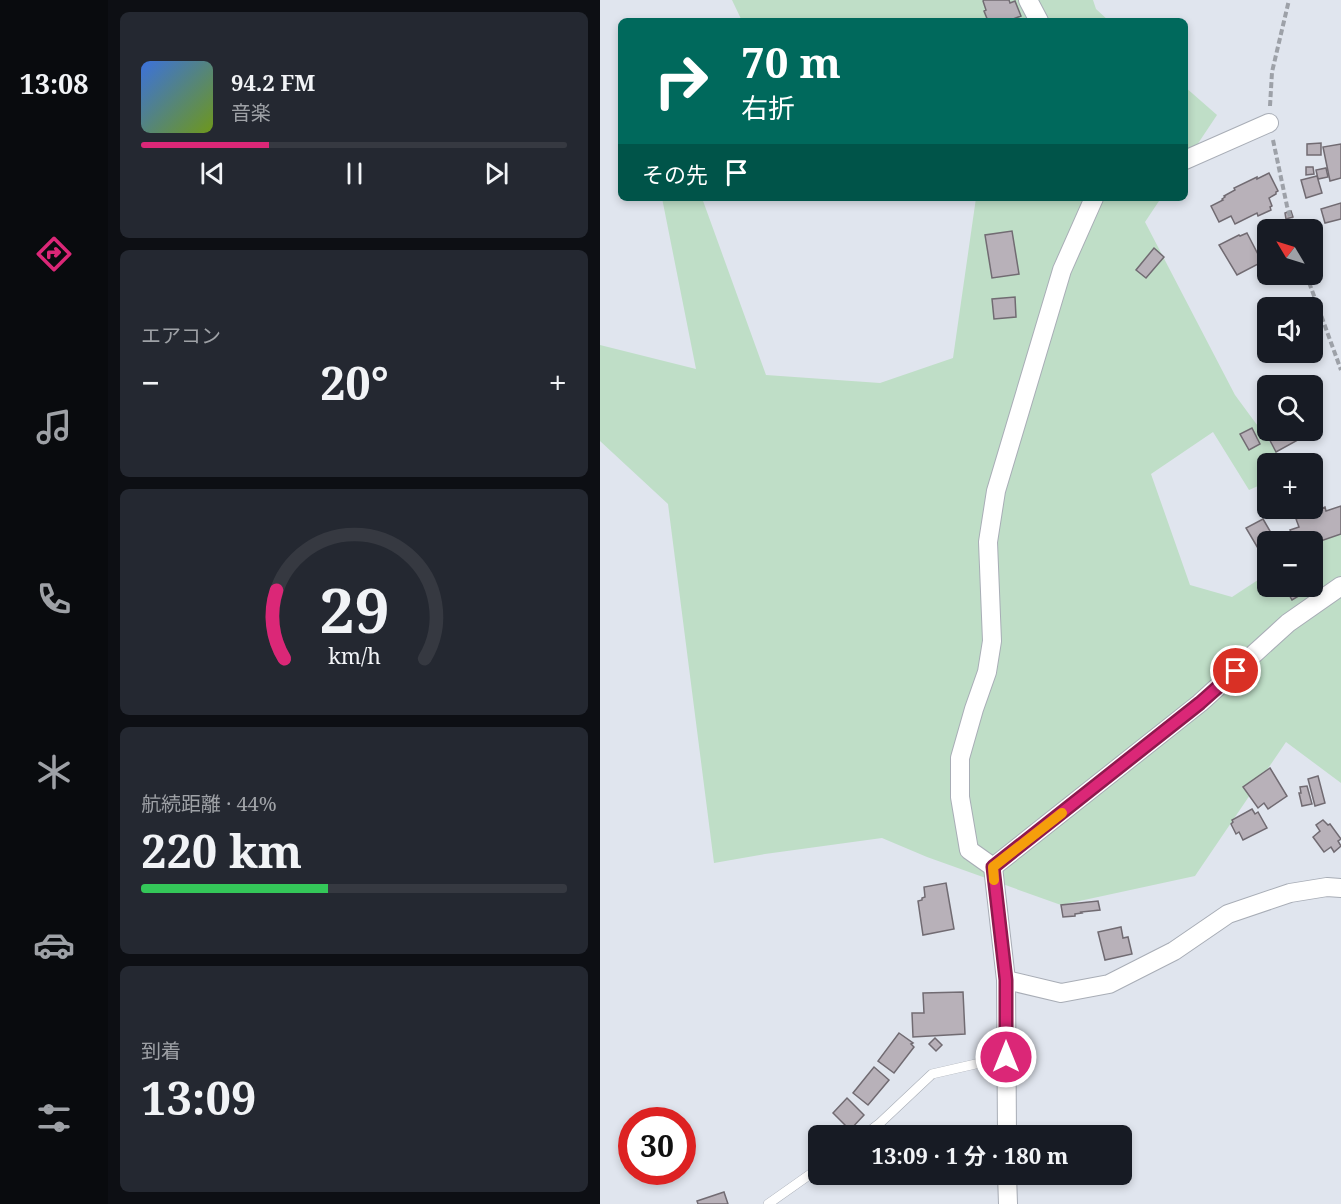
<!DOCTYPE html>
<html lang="ja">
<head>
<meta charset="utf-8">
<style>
	:root { --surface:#171b24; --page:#242831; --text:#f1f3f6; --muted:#9ea1a6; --line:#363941; --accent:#db2777 }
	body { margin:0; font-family:"Noto Serif","Noto Sans JP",serif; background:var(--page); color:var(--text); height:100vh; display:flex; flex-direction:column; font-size:22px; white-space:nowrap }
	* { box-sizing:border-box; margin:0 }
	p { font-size:20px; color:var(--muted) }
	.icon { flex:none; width:33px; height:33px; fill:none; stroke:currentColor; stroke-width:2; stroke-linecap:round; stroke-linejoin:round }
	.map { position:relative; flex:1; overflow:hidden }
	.drawer { display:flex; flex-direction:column; gap:12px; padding:12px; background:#0d0f14; width:492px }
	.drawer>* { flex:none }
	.banner { position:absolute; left:18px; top:18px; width:570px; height:183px; border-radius:9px; box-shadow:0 3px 9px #0003; background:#00695c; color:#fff; overflow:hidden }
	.needle { width:39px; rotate:308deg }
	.tools { position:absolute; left:657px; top:219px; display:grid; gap:12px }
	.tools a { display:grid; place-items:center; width:66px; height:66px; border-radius:9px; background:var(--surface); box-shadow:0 3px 9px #0003; font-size:30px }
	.speed { position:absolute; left:18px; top:1107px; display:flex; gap:12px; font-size:30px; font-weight:700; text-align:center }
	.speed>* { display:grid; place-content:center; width:78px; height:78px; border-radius:50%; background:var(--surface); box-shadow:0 3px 9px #0003; line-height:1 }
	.speed .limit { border:9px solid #d22; background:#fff; color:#111 }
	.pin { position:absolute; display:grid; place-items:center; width:51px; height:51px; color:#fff; margin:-26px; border:3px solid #fff; border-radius:50%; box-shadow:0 2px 6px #0007 }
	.me { position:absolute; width:66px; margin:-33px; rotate:0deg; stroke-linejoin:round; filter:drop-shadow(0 0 4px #0008) }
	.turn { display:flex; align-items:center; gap:21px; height:126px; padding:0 24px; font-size:27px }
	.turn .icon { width:78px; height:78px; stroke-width:2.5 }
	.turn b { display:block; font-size:42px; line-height:51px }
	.then { display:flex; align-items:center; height:57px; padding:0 24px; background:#0003; gap:12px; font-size:22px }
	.big { font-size:45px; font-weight:700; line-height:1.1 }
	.drawer .tile { flex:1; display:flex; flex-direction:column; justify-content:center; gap:9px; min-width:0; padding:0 21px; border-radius:9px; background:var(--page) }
	.drawer .dial { align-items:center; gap:0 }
	.dial svg { height:156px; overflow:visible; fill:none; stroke:var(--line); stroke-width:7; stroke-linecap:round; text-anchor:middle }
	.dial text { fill:var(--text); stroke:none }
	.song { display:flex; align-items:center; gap:18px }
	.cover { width:72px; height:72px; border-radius:9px; background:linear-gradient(135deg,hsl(220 70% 55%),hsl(80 70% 35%)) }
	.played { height:6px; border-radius:3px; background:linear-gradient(90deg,var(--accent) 30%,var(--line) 30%) }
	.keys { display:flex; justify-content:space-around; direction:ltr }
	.heat { display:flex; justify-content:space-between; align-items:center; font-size:33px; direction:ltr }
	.charge { height:9px; border-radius:4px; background:linear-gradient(90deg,#34c759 44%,var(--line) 0) }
	.trip { position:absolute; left:208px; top:1125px; width:324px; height:60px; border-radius:9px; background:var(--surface); box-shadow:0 3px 9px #0003; font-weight:700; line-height:60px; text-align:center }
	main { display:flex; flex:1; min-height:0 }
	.tabs { display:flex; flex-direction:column; width:108px; justify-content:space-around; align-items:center; background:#090b0e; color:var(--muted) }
	.tabs .icon { width:42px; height:42px }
	.tabs .on { color:var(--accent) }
	.tabs b { font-size:27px; color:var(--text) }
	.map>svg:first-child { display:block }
</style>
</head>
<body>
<main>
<nav class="tabs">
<b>13:08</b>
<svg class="icon on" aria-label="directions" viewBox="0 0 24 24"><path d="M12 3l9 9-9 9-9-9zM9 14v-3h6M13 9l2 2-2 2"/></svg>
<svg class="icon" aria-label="music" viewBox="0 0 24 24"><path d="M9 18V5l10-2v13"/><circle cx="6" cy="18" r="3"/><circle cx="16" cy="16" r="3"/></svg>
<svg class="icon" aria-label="phone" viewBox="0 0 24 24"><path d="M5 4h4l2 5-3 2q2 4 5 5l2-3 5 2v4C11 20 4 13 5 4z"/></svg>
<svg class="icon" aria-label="climate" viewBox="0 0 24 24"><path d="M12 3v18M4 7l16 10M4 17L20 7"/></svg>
<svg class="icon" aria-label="car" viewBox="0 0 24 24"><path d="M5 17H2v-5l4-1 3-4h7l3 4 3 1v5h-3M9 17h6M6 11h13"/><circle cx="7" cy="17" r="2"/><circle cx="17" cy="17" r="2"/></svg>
<svg class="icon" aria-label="filters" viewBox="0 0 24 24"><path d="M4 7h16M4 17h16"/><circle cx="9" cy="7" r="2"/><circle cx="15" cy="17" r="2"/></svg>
</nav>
<section class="drawer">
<div class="tile">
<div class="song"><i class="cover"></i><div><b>94.2 FM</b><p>音楽</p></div></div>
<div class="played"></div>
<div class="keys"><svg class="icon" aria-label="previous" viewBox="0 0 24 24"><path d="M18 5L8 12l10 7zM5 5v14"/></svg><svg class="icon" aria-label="pause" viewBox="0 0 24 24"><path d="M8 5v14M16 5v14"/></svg><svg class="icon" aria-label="next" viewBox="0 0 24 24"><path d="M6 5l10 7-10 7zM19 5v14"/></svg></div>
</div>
<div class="tile"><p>エアコン</p>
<div class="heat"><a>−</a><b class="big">20°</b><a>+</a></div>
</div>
<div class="tile dial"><svg viewBox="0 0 100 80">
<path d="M14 69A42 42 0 1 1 86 69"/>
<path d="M14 69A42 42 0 0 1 10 34" stroke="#db2777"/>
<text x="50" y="56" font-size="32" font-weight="700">29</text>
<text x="50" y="72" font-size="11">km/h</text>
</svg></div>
<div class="tile"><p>航続距離 · 44%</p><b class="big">220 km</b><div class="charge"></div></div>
<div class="tile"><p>到着</p><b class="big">13:09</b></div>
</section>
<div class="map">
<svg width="741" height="1204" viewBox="0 0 741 1204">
	<rect width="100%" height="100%" fill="#e0e5ee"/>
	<g fill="#bfdec7">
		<polygon points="132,0 493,0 496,9 509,21 142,21"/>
		<polygon points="585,87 617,115 585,163"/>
		<polygon points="62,198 102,198 166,375 280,383 353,358 376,198 561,198 545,222 635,395 685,463 668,464 667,482 649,490 613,432 551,474 590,585 632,597 667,574 668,586 712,586 713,544 741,525 741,783 686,742 595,876 461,905 327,857 282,838 165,854 114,863 68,504 0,441 0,345 96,369"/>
	</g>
	<g fill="#b8b1b9" stroke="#716b72" stroke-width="1.5">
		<polygon points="384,0 409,0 410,3 415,1 421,16 408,21 391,20 388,21 384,11 386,10 383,1"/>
		<polygon points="721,143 721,155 707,155 707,144"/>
		<polygon points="741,144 741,178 730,181 723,147"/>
		<polygon points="706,167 713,167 714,174 706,175"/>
		<polygon points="726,168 728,177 718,179 716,170"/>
		<polygon points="669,173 678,191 676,192 676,194 669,198 672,206 670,207 671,210 658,216 657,213 635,224 631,216 619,222 611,206 623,200 622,199 625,197 624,196 635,190 634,188 657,177 657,179"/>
		<polygon points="717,176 722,193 706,198 701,180"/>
		<polygon points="741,203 741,219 725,223 721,209"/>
		<polygon points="691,211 693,217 686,219 685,213"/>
		<polygon points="412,231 419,274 392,278 385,235"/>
		<polygon points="647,233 662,262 637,275 619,245 639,235 640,236"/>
		<polygon points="554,248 564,257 546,278 536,270"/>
		<polygon points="415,297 416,317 394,319 392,299"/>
		<polygon points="652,428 660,444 649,450 640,434"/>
		<polygon points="668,428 668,430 705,430 707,435 676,452 664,429"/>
		<polygon points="741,506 741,534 712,544 712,542 704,542 703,540 695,542 690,530 699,527 696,519 725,507 726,511"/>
		<polygon points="663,519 674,538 670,540 671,542 668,542 668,559 664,554 662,555 646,528"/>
		<polygon points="712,577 717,585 692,600 684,586 712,586"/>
		<polygon points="670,768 687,796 668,809 664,803 658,808 643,787"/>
		<polygon points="718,776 725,803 715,806 708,779"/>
		<polygon points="707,786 712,804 702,806 699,793 701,793 700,787"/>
		<polygon points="652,809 655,814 658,812 667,828 643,840 639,832 636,834 631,824 633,822 632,820"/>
		<polygon points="723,820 728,825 730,824 741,839 738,841 741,846 734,852 731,847 724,852 713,837 720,831 716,825"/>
		<polygon points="346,883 354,929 323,935 318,901 322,900 322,898 325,897 324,887"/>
		<polygon points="498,901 500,910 481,912 482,913 475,914 475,916 463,917 461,905"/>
		<polygon points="521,927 523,938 528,937 532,954 505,960 498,932"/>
		<polygon points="363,992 365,1034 313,1037 312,1013 324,1013 323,993"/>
		<polygon points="299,1033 313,1043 311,1044 314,1047 294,1073 278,1061"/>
		<polygon points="335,1038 342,1045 336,1051 329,1044"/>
		<polygon points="274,1067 289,1080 268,1105 253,1093"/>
		<polygon points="247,1098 264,1115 250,1130 233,1113"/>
		<polygon points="124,1192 128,1204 98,1204 97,1201"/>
	</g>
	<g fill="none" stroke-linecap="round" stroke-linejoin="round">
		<g stroke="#a8adb6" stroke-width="10">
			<g id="lane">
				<polyline points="263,1136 280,1123 332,1074 406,1057"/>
				<polyline points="168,1204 219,1168"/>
			</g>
		</g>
		<g stroke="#a8adb6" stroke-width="20">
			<g id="street">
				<polyline points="428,0 439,21"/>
				<polyline points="585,160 669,123"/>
				<polyline points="393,867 600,703 688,623 741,586"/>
				<polyline points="406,980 461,993 509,984 574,951 628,914 690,893 727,887 741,888"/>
				<polyline points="407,1136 406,980 393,867 369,850 360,797 360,758 374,709 387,672 392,641 388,542 396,491 462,270 494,198"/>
				<polyline points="407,1174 408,1204"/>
			</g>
		</g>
		<g stroke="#9da1a8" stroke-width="4" stroke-dasharray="6 3" stroke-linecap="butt">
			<polyline points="670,106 672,72 689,0"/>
			<polyline points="673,140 687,206 694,230"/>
			<polyline points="706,274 741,370"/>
		</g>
		<use href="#lane" stroke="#fff" stroke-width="9"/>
		<use href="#street" stroke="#fff" stroke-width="18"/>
	</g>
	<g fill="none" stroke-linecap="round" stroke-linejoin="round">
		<g stroke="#8e194d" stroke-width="15">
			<polyline id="route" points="406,1057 406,980 393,867 600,703 636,671"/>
		</g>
		<use href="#route" stroke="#db2777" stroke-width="10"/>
		<polyline stroke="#f59e0b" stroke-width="10" points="394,880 393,867 462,813"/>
	</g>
</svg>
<div class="tools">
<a><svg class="needle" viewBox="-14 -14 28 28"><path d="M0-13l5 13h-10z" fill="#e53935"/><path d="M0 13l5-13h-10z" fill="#9ea1a6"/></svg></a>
<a><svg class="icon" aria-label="sound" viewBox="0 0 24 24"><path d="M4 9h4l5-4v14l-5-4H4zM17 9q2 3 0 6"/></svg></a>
<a><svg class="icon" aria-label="search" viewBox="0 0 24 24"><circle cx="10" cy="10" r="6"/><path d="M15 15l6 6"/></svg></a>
<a>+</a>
<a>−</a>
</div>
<div class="speed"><div class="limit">30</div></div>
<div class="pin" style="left:636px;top:671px;background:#d93025"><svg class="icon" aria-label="arrive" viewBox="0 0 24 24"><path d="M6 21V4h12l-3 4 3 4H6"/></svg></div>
<svg class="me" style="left:406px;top:1057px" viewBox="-20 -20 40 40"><circle r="17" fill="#db2777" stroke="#fff" stroke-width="3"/><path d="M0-11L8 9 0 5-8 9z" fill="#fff"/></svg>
<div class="trip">13:09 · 1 分 · 180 m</div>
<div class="banner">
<div class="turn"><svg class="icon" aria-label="right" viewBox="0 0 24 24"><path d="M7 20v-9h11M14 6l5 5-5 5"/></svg><div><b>70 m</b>右折</div></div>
<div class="then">その先<svg class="icon" aria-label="arrive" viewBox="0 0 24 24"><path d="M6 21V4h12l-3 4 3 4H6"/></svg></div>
</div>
</div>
</main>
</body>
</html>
